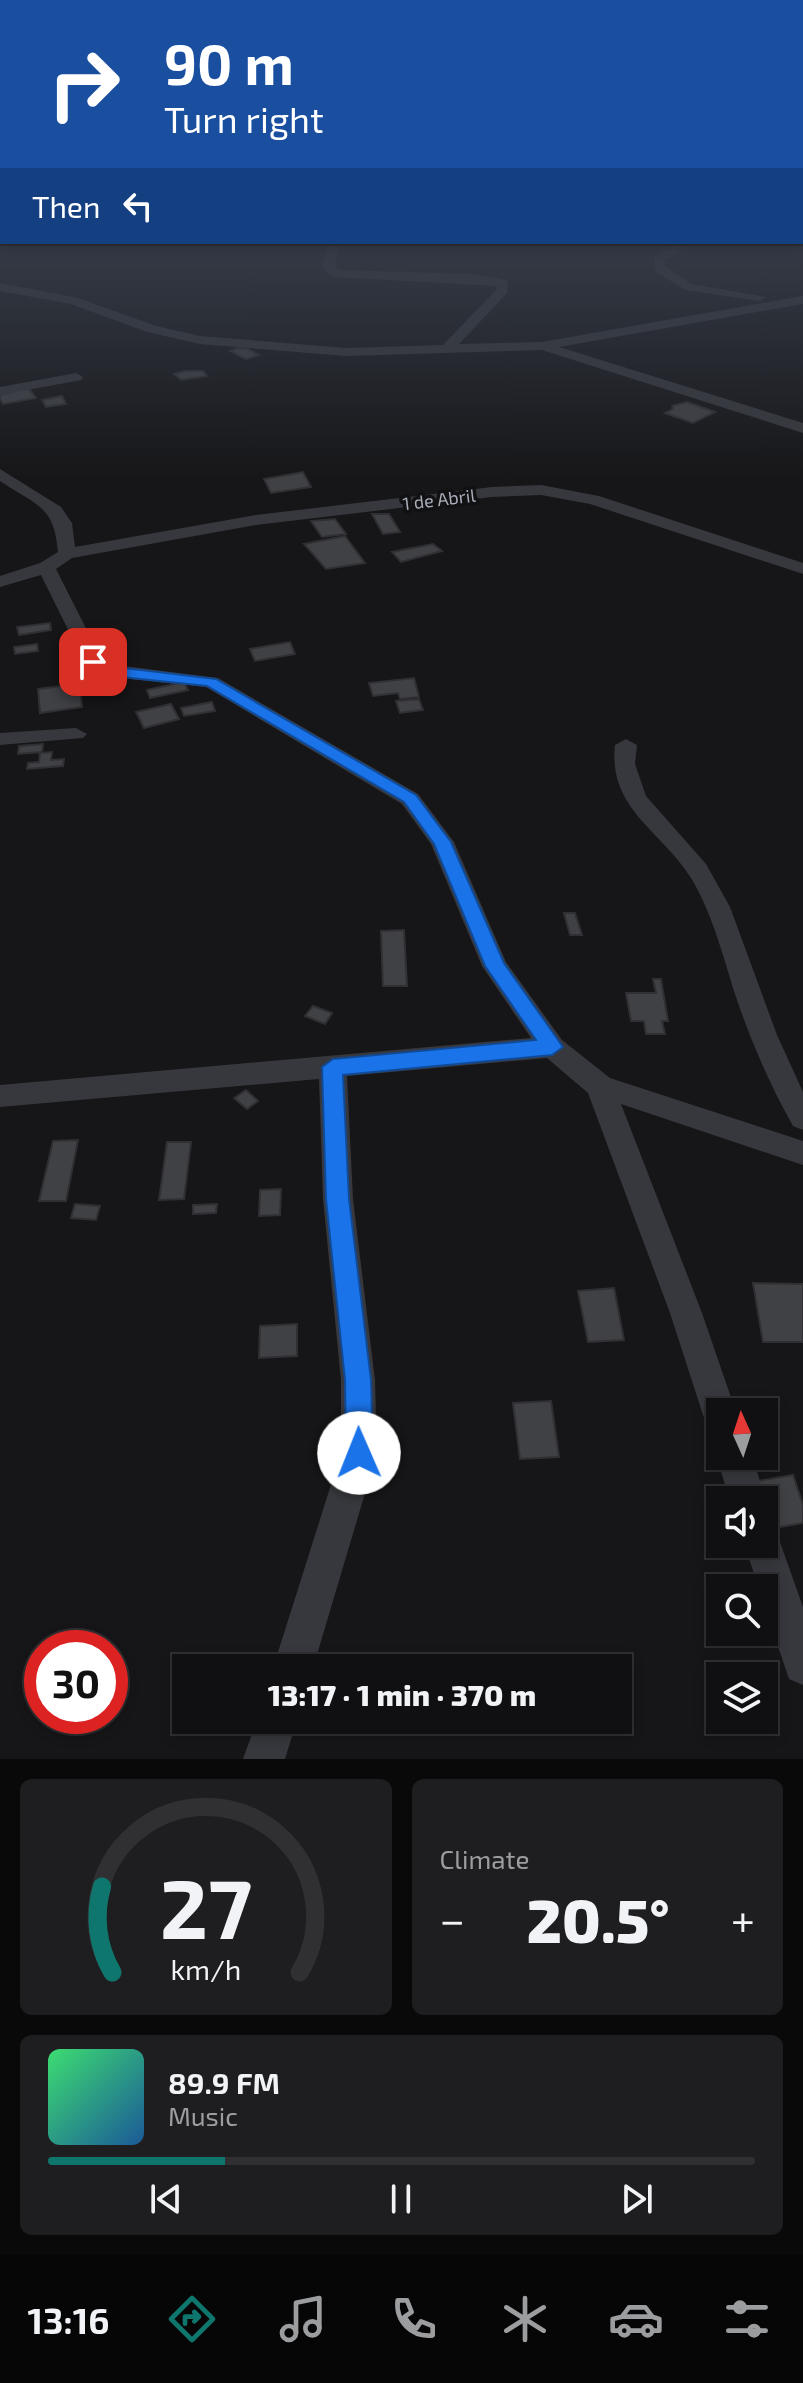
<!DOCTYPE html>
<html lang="en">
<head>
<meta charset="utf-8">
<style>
	:root { --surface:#101012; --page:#1e1e20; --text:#f1f3f6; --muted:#9c9d9f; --line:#303032; --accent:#0f766e }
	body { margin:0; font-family:"Exo 2",sans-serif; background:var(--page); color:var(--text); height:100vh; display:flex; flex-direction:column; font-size:30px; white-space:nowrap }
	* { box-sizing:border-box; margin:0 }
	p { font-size:26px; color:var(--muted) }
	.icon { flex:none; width:44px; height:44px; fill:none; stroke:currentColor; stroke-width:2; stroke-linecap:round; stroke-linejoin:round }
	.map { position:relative; height:1759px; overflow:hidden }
	.panel { display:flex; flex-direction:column; gap:20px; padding:20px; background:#09090a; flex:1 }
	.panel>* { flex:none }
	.hud { position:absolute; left:0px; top:0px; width:804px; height:244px; box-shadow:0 4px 12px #0003,0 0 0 2px var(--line); background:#1a4fa0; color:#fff; overflow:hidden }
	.needle { width:52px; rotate:357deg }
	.tools { position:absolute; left:706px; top:1398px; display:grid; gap:16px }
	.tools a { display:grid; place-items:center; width:72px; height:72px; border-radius:0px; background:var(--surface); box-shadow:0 4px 12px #0003,0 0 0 2px var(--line); font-size:40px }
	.speed { position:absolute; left:24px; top:1630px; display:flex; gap:16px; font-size:40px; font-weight:700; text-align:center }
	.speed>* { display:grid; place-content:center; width:104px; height:104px; border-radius:50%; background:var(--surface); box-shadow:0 4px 12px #0003,0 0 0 2px var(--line); line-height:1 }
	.speed .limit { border:12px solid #d22; background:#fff; color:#111 }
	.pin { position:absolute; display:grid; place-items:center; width:68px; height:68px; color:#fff; margin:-34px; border-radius:16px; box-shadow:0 4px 12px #0006 }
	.me { position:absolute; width:88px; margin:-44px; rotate:359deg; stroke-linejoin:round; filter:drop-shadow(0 0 6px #0008) }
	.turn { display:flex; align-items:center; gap:28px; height:168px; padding:0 32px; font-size:36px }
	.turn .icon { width:104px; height:104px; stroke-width:2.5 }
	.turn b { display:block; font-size:56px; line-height:68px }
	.then { display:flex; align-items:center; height:76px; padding:0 32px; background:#0003; gap:16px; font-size:30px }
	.big { font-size:60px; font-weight:800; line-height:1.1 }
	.panel .tile { flex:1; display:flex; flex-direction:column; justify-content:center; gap:12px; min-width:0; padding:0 28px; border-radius:12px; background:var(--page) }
	.panel .dial { align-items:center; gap:0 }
	.dial svg { height:208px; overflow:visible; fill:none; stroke:var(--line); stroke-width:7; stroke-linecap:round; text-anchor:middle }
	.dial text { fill:var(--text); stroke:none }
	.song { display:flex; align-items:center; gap:24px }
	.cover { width:96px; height:96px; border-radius:12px; background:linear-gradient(135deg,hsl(140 70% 55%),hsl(210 70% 35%)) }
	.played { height:8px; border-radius:4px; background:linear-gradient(90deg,var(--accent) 25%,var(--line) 25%) }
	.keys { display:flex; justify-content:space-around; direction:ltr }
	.heat { display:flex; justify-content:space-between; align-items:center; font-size:44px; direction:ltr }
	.panel .tiles { flex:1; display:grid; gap:20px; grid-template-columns:1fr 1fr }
	.tile:last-child { grid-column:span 2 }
	.trip { position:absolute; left:172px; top:1654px; width:460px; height:80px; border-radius:0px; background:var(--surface); box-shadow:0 4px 12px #0003,0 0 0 2px var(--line); font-weight:800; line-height:80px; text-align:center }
	.menu { display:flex; height:128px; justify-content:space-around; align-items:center; background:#060607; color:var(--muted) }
	.menu .icon { width:56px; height:56px }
	.menu .on { color:var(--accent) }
	.menu b { font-size:36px; color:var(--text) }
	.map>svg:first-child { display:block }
</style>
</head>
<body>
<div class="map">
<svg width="803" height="1759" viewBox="0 0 803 1759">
	<rect width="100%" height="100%" fill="#161618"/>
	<g fill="#404145" stroke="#303034" stroke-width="2">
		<polygon points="238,348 248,349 259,355 246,359 230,351"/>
		<polygon points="185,371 203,371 207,376 181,380 174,374"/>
		<polygon points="28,387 36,398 3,404 0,399 0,395"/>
		<polygon points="62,396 66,404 46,407 42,400"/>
		<polygon points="687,402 715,412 693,423 665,413 673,409 672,406"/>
		<polygon points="303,472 311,487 271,493 264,479"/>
		<polygon points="372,514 389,514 400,532 383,534"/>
		<polygon points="335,519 346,534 322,537 311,521"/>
		<polygon points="345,536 365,563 326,569 304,544"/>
		<polygon points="433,544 442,551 401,562 392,552"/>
		<polygon points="50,623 51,630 19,635 17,627"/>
		<polygon points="290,642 295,654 255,661 250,649"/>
		<polygon points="37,644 38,651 15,654 14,647"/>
		<polygon points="414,678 419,697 400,699 398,693 373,696 369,683"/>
		<polygon points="184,682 188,690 150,698 147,690"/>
		<polygon points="79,684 82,707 40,713 38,689"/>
		<polygon points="419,699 423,710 400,713 396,701"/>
		<polygon points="212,702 215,711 184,716 181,708"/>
		<polygon points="171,704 179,719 144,728 136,712"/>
		<polygon points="43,744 42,752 18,754 19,746"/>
		<polygon points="52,752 51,760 64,759 63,766 27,769 28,763 39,762 40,753"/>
		<polygon points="564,913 575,913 582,935 570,935"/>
		<polygon points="404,930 407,986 383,986 381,931"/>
		<polygon points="653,979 661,979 668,1021 662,1021 665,1034 646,1034 644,1021 631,1021 626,993 656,993"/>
		<polygon points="313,1006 332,1013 325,1024 305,1016"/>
		<polygon points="246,1090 258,1101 247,1109 234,1098"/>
		<polygon points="78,1140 66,1201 39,1201 53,1141"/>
		<polygon points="167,1142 191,1142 184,1199 159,1200"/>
		<polygon points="281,1189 280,1215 259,1216 260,1190"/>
		<polygon points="75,1204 100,1206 96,1220 71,1218"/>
		<polygon points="217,1204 216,1213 193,1214 193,1205"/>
		<polygon points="753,1283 803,1284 803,1342 763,1342"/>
		<polygon points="614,1288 624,1340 588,1342 578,1291"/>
		<polygon points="297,1324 297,1356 259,1358 260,1326"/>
		<polygon points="551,1401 559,1457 520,1459 513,1403"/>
		<polygon points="793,1475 803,1505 803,1523 774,1528 758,1481"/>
	</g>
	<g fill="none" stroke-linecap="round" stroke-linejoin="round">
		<g fill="#37383d" fill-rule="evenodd">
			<polygon points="327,242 339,242 335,267 340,270 470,274 508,280 507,293 459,344 542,342 803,296 803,304 559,347 803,423 803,433 542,350 346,356 200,344 147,332 71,304 0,291 0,283 78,298 156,326 200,336 346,348 443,345 497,289 497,286 333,277 323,268"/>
			<polygon points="679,242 693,242 664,261 666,267 692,284 766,297 760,301 685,290 656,272 654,257"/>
			<polygon points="76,373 83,377 81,380 0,395 0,387"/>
			<path d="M0,469L61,507L72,523L75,547L256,515L492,487L541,485L599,496L803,563V574L590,504L541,495L492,497L256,525L72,558L56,569L101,658L124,666L218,678L418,794L454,842L506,962L562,1040L610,1078L803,1141V1165L621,1104L702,1313L736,1412H720V1432L708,1427L703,1415L670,1313L588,1093L547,1058L347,1076L353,1199L375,1380L377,1453L313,1668H273L341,1453V1380L323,1199L319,1079L0,1107V1085L531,1038L482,966L431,844L402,804L206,687L121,678L86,666L41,575L0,587V576L40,563L58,552C54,505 37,506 0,481Z"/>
			<polygon points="76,728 87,734 83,738 0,745 0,733"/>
			<path d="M626,739L637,745L635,764L646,796L706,864L730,907L777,1035L803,1092V1130L793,1126C771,1087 753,1046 738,1003C724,961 714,916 691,878C661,830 608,809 615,745Z"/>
			<polygon points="720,1447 720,1456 752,1456 766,1500 764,1505 764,1500 730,1500 716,1456"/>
			<polygon points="764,1526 776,1531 803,1607 803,1685 789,1679 764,1605 764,1588 759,1588 744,1544 764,1544"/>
			<polygon points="257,1720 297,1720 285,1759 243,1759"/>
		</g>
	</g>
	<linearGradient id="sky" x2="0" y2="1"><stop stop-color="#0c0c0d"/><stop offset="0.49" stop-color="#363c48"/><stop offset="1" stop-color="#363c48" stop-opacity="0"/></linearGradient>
	<rect width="803" height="480" fill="url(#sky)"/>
	<polygon fill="#1a73e8" stroke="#114b97" stroke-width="2" points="93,658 124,668 216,679 416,795 451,842 504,963 563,1047 552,1055 343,1075 349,1199 371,1380 373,1453 369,1462 359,1466 350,1462 346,1453 345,1380 326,1199 322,1067 333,1059 536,1040 485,966 434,844 404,802 207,686 121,677 88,665 88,659"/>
	<g text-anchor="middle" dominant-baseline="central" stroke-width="7" stroke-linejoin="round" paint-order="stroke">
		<g font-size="18" fill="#a8adb8" stroke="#111113">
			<text transform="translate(439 499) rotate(-7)">1 de Abril</text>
		</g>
	</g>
</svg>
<div class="tools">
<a><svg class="needle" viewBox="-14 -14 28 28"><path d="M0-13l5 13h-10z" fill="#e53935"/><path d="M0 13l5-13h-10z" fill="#9c9d9f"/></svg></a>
<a><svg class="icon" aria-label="sound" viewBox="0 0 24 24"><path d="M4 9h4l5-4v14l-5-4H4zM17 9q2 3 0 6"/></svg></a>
<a><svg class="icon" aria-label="search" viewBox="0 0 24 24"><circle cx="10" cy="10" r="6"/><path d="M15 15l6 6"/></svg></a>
<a><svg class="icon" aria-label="layers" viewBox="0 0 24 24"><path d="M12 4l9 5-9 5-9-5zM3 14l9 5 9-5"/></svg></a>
</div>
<div class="speed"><div class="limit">30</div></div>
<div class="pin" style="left:93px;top:662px;background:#d93025"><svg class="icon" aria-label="arrive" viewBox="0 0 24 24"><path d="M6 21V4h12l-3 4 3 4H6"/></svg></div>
<svg class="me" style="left:359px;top:1453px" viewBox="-20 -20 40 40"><circle r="19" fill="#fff"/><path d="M0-13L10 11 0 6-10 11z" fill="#1a73e8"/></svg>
<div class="trip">13:17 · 1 min · 370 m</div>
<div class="hud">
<div class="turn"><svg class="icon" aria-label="right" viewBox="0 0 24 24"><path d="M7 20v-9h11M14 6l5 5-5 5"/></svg><div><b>90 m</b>Turn right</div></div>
<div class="then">Then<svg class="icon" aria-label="left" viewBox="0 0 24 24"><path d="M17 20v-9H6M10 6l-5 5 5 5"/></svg></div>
</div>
</div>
<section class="panel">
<div class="tiles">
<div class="tile dial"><svg viewBox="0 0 100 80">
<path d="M14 69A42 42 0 1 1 86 69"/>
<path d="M14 69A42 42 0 0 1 10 36" stroke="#0f766e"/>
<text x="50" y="56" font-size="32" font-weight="700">27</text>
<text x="50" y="72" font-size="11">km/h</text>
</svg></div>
<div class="tile"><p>Climate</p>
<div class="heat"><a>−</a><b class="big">20.5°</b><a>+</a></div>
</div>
<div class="tile">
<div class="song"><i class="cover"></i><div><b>89.9 FM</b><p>Music</p></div></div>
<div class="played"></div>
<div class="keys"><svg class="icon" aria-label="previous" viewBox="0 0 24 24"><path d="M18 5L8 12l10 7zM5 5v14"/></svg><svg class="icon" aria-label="pause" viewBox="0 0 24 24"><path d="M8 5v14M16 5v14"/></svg><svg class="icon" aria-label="next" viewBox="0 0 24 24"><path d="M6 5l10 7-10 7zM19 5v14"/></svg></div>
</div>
</div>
</section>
<nav class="menu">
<b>13:16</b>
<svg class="icon on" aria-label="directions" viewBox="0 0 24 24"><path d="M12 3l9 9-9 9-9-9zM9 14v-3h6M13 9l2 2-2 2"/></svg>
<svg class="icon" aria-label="music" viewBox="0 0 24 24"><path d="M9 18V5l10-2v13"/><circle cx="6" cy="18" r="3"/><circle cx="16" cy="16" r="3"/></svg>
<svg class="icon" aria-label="phone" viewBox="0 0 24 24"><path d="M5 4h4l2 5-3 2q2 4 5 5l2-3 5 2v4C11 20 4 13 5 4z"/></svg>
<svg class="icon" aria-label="climate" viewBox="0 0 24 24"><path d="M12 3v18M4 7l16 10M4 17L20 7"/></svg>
<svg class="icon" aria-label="car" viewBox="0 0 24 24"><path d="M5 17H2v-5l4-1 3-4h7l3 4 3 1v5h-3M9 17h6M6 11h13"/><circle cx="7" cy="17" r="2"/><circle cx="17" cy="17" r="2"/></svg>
<svg class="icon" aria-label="filters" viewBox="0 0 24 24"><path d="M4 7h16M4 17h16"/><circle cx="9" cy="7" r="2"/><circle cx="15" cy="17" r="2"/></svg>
</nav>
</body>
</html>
